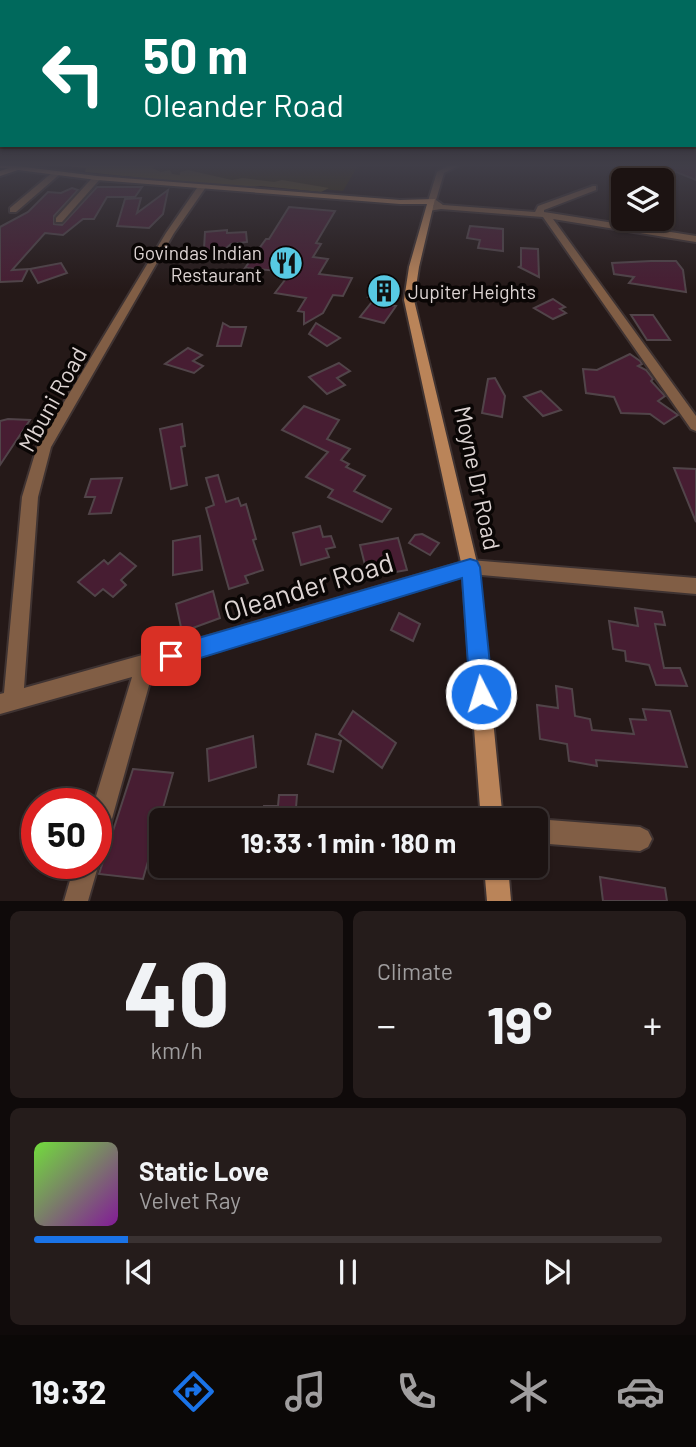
<!DOCTYPE html>
<html lang="en">
<head>
<meta charset="utf-8">
<style>
	:root { --surface:#1c1312; --page:#251c1b; --text:#f1f3f6; --muted:#a09e9f; --line:#3a3232; --accent:#1a73e8 }
	body { margin:0; font-family:Barlow,sans-serif; background:var(--page); color:var(--text); height:100vh; display:flex; flex-direction:column; font-size:26px; white-space:nowrap }
	* { box-sizing:border-box; margin:0 }
	p { font-size:23px; color:var(--muted) }
	.icon { flex:none; width:38px; height:38px; fill:none; stroke:currentColor; stroke-width:2; stroke-linecap:round; stroke-linejoin:round }
	.map { position:relative; height:901px; overflow:hidden }
	.drawer { display:flex; flex-direction:column; gap:10px; padding:10px; background:#0f0a0a; flex:1 }
	.drawer>* { flex:none }
	.banner { position:absolute; left:0px; top:0px; width:696px; height:147px; box-shadow:0 2px 5px #0004,0 0 0 2px var(--line); background:#00695c; color:#fff; overflow:hidden }
	.fabs { position:absolute; left:611px; top:168px; display:grid; gap:14px }
	.fabs a { display:grid; place-items:center; width:63px; height:63px; border-radius:10px; background:var(--surface); box-shadow:0 2px 5px #0004,0 0 0 2px var(--line); font-size:35px }
	.speed { position:absolute; left:21px; top:788px; display:flex; gap:14px; font-size:35px; font-weight:700; text-align:center }
	.speed>* { display:grid; place-content:center; width:91px; height:91px; border-radius:50%; background:var(--surface); box-shadow:0 2px 5px #0004,0 0 0 2px var(--line); line-height:1 }
	.speed .limit { border:10px solid #d22; background:#fff; color:#111 }
	.pin { position:absolute; display:grid; place-items:center; width:60px; height:60px; color:#fff; margin:-30px; border-radius:14px; box-shadow:0 4px 10px #0006 }
	.me { position:absolute; width:77px; margin:-38px; rotate:355deg; stroke-linejoin:round; filter:drop-shadow(0 0 5px #0008) }
	.turn { display:flex; align-items:center; gap:24px; height:147px; padding:0 28px; font-size:32px }
	.turn .icon { width:91px; height:91px; stroke-width:2.5 }
	.turn b { display:block; font-size:49px; line-height:60px }
	.big { font-size:52px; font-weight:700; line-height:1.1 }
	.drawer .tile { flex:1; display:flex; flex-direction:column; justify-content:center; gap:10px; min-width:0; padding:0 24px; border-radius:10px; background:var(--page) }
	.drawer .dial { align-items:center; gap:0 }
	.dial b { font-size:91px; line-height:1 }
	.song { display:flex; align-items:center; gap:21px }
	.cover { width:84px; height:84px; border-radius:10px; background:linear-gradient(135deg,hsl(100 70% 55%),hsl(290 70% 35%)) }
	.played { height:7px; border-radius:4px; background:linear-gradient(90deg,var(--accent) 15%,var(--line) 15%) }
	.keys { display:flex; justify-content:space-around; direction:ltr }
	.heat { display:flex; justify-content:space-between; align-items:center; font-size:38px; direction:ltr }
	.drawer .tiles { flex:1; display:grid; gap:10px; grid-template-columns:1fr 1fr }
	.tile:last-child { grid-column:span 2 }
	.trip { position:absolute; left:149px; top:808px; width:399px; height:70px; border-radius:10px; background:var(--surface); box-shadow:0 2px 5px #0004,0 0 0 2px var(--line); font-weight:700; line-height:70px; text-align:center }
	.dock { display:flex; height:112px; justify-content:space-around; align-items:center; background:#0b0807; color:var(--muted) }
	.dock .icon { width:49px; height:49px }
	.dock .selected { color:var(--accent) }
	.dock b { font-size:32px; color:var(--text) }
	.map>svg:first-child { display:block }
</style>
</head>
<body>
<div class="map">
<svg width="696" height="901" viewBox="0 0 696 901">
	<rect width="100%" height="100%" fill="#251918"/>
	<polygon fill="#352a04" points="43,164 359,164 343,191"/>
	<polygon fill="#5d4d1b" points="51,164 157,164 152,168 161,172 170,170 172,174 180,175 180,172 188,170 232,180 243,178 274,182 282,180 329,188 321,192 261,186 240,188 85,172 86,168"/>
	<g fill="#471d32" stroke="#514449" stroke-width="2">
		<polygon points="664,164 696,164 696,180 664,167"/>
		<polygon points="97,187 142,187 135,197 107,197 94,219 83,219 63,235 45,233 12,270 28,269 22,281 0,282 0,227 28,212 48,192 61,193 72,188 78,190 54,216 54,224 62,225"/>
		<polygon points="168,190 163,214 149,228 117,226 125,199 141,198 137,213"/>
		<polygon points="289,207 335,211 316,243 321,244 313,257 328,259 319,274 352,278 343,296 333,295 323,313 304,324 304,312 298,311 306,298 275,293 291,272 245,268 266,239 269,239"/>
		<polygon points="470,226 503,229 503,251 478,248 480,240 467,238"/>
		<polygon points="227,230 227,233 246,232 247,242 231,244 214,259 196,255 204,249 205,232"/>
		<polygon points="521,248 538,249 539,277 519,267 521,266"/>
		<polygon points="651,261 676,261 683,270 686,292 629,283 634,277 614,274 612,263"/>
		<polygon points="61,263 67,273 38,283 30,269"/>
		<polygon points="375,282 398,286 390,305 396,306 384,323 360,317 375,298 368,297"/>
		<polygon points="553,299 565,307 560,309 566,313 553,319 534,308"/>
		<polygon points="631,315 653,315 670,340 647,340"/>
		<polygon points="223,323 230,327 246,327 241,346 217,346"/>
		<polygon points="316,323 340,338 327,346 309,334"/>
		<polygon points="188,348 202,355 193,361 203,366 194,373 165,364"/>
		<polygon points="630,354 640,361 642,364 638,366 646,370 653,379 651,381 665,396 658,401 678,415 664,424 650,414 621,413 614,397 586,393 583,369 597,370"/>
		<polygon points="339,363 350,371 337,378 345,385 327,394 309,377"/>
		<polygon points="495,378 505,396 502,417 482,413 488,379"/>
		<polygon points="541,391 561,410 543,416 524,397"/>
		<polygon points="304,406 339,420 327,439 350,449 341,460 349,464 346,467 365,476 354,491 391,509 382,522 328,497 333,490 306,477 328,452 282,430"/>
		<polygon points="8,419 30,420 0,465 0,421"/>
		<polygon points="182,424 185,446 181,447 187,485 171,489 160,429"/>
		<polygon points="674,468 696,469 696,522"/>
		<polygon points="218,475 226,502 238,498 241,506 246,504 256,539 253,540 263,570 245,576 248,583 229,589 206,508 214,505 206,478"/>
		<polygon points="122,478 111,513 89,514 95,497 85,497 91,479"/>
		<polygon points="320,526 323,537 331,536 335,547 326,549 329,557 301,565 293,533"/>
		<polygon points="422,534 439,543 430,555 409,543 415,535"/>
		<polygon points="200,536 202,570 173,575 173,541"/>
		<polygon points="398,538 407,570 368,577 360,545"/>
		<polygon points="120,553 136,566 121,580 126,585 113,597 103,589 95,596 78,582 104,560 108,564"/>
		<polygon points="213,591 220,618 182,632 176,604"/>
		<polygon points="635,608 662,612 665,625 655,624 664,668 680,668 687,686 656,685 649,665 626,661 625,651 613,649 609,621 638,626"/>
		<polygon points="399,613 420,624 413,641 391,630"/>
		<polygon points="556,686 572,689 575,716 590,719 592,730 634,734 630,719 646,720 643,709 670,711 687,767 596,760 597,766 569,761 567,744 540,739 537,705 558,708"/>
		<polygon points="353,711 396,743 382,768 339,734"/>
		<polygon points="316,734 341,741 333,772 308,764"/>
		<polygon points="253,736 256,767 209,781 207,749"/>
		<polygon points="133,769 173,773 143,879 99,874"/>
		<polygon points="279,795 297,795 296,808 341,815 340,821 262,821 264,806 278,806"/>
		<polygon points="600,877 665,888 667,901 603,901"/>
	</g>
	<g fill="none" stroke-linecap="round" stroke-linejoin="round">
		<g stroke="#3f3332" stroke-width="4">
			<g id="minor">
				<polygon points="452,164 462,164 444,173 436,200 443,205 535,212 538,206 593,186 596,186 596,190 544,210 544,212 696,236 696,242 553,219 696,416 696,431 691,429 543,217 441,209 428,211 428,207 434,206 428,201 437,172"/>
				<polygon points="53,172 60,174 16,212 10,212 10,208"/>
				<polygon points="94,176 101,178 62,222 56,222 56,218"/>
				<polygon points="199,185 206,187 174,233 51,447 38,497 24,688 146,654 470,560 696,578 696,594 470,574 153,671 108,833 104,841 96,844 96,803 94,803 132,677 0,714 0,694 4,693 22,497 37,447 166,233"/>
				<polygon points="536,819 640,827 648,831 652,839 648,847 640,851 536,843 536,821 533,821"/>
				<polygon points="96,857 99,863 88,901 64,901 75,863 96,863"/>
			</g>
		</g>
		<g stroke="#3f3332" stroke-width="4">
			<g id="secondary">
				<polygon points="0,164 97,176 400,200 435,199 419,267 414,300 478,567 503,821 481,821 462,567 404,300 409,267 427,204 400,204 97,180 18,170 0,176 0,171 9,168 0,168"/>
				<polygon points="484,866 508,866 511,901 487,901"/>
			</g>
		</g>
		<use href="#minor" fill="#815e45" fill-rule="evenodd"/>
		<use href="#secondary" fill="#ba8459" fill-rule="evenodd"/>
	</g>
	<linearGradient id="sky" x2="0" y2="1"><stop stop-color="#140e0d"/><stop offset="0.57" stop-color="#403e48"/><stop offset="1" stop-color="#403e48" stop-opacity="0"/></linearGradient>
	<rect width="696" height="290" fill="url(#sky)"/>
	<polygon fill="#1a73e8" stroke="#114b97" stroke-width="2" points="470,559 477,561 480,567 493,694 489,702 481,705 473,702 470,694 462,578 171,667 163,664 160,656 163,649 171,646"/>
	<defs>
		<g id="restaurant-disc" transform="scale(1.75)"><circle r="9.5" fill="#57c9e3" stroke="#0a0605"/><path d="M-5-6h1v4h1v-4h1v4h1v-4h1v5L-1.5 .5V6h-2V.5L-5-1ZM5-6V6H3V1.5H1.5Q1.5-4 5-6Z" fill="#111"/></g>
		<g id="building-disc" transform="scale(1.75)"><circle r="9.5" fill="#57c9e3" stroke="#0a0605"/><path d="M-4-6H4V6H1V3H-1V6H-4ZM-2.5-4.3h1.7v1.8h-1.7ZM.8-4.3h1.7v1.8H.8ZM-2.5-1h1.7V.8h-1.7ZM.8-1h1.7V.8H.8Z" fill="#111"/></g>
	</defs>
	<g fill-rule="evenodd">
		<use href="#restaurant-disc" x="286" y="263"/>
		<use href="#building-disc" x="384" y="291"/>
	</g>
	<g text-anchor="middle" dominant-baseline="central" stroke-width="7" stroke-linejoin="round" paint-order="stroke">
		<g font-size="19" fill="#ddd4d3" stroke="#0a0605" text-anchor="end">
			<text x="262" y="252">Govindas Indian<tspan x="262" dy="22">Restaurant</tspan></text>
			<text x="408" y="291" text-anchor="start">Jupiter Heights</text>
		</g>
		<g font-size="23" fill="#ddd4d3" stroke="#0a0605">
			<text transform="translate(52 399) rotate(-61)">Mbuni Road</text>
			<text transform="translate(478 478) rotate(78)">Moyne Dr Road</text>
		</g>
		<g font-size="28" fill="#ddd4d3" stroke="#0a0605">
			<text transform="translate(308 586) rotate(-17)">Oleander Road</text>
		</g>
	</g>
</svg>
<div class="fabs">
<a><svg class="icon" aria-label="layers" viewBox="0 0 24 24"><path d="M12 4l9 5-9 5-9-5zM3 14l9 5 9-5"/></svg></a>
</div>
<div class="speed"><div class="limit">50</div></div>
<div class="pin" style="left:171px;top:656px;background:#d93025"><svg class="icon" aria-label="arrive" viewBox="0 0 24 24"><path d="M6 21V4h12l-3 4 3 4H6"/></svg></div>
<svg class="me" style="left:481px;top:694px" viewBox="-20 -20 40 40"><circle r="17" fill="#1a73e8" stroke="#fff" stroke-width="3"/><path d="M0-11L8 9 0 5-8 9z" fill="#fff"/></svg>
<div class="trip">19:33 · 1 min · 180 m</div>
<div class="banner">
<div class="turn"><svg class="icon" aria-label="left" viewBox="0 0 24 24"><path d="M17 20v-9H6M10 6l-5 5 5 5"/></svg><div><b>50 m</b>Oleander Road</div></div>
</div>
</div>
<section class="drawer">
<div class="tiles">
<div class="tile dial"><b>40</b><p>km/h</p></div>
<div class="tile"><p>Climate</p>
<div class="heat"><a>−</a><b class="big">19°</b><a>+</a></div>
</div>
<div class="tile">
<div class="song"><i class="cover"></i><div><b>Static Love</b><p>Velvet Ray</p></div></div>
<div class="played"></div>
<div class="keys"><svg class="icon" aria-label="previous" viewBox="0 0 24 24"><path d="M18 5L8 12l10 7zM5 5v14"/></svg><svg class="icon" aria-label="pause" viewBox="0 0 24 24"><path d="M8 5v14M16 5v14"/></svg><svg class="icon" aria-label="next" viewBox="0 0 24 24"><path d="M6 5l10 7-10 7zM19 5v14"/></svg></div>
</div>
</div>
</section>
<nav class="dock">
<b>19:32</b>
<svg class="icon selected" aria-label="directions" viewBox="0 0 24 24"><path d="M12 3l9 9-9 9-9-9zM9 14v-3h6M13 9l2 2-2 2"/></svg>
<svg class="icon" aria-label="music" viewBox="0 0 24 24"><path d="M9 18V5l10-2v13"/><circle cx="6" cy="18" r="3"/><circle cx="16" cy="16" r="3"/></svg>
<svg class="icon" aria-label="phone" viewBox="0 0 24 24"><path d="M5 4h4l2 5-3 2q2 4 5 5l2-3 5 2v4C11 20 4 13 5 4z"/></svg>
<svg class="icon" aria-label="climate" viewBox="0 0 24 24"><path d="M12 3v18M4 7l16 10M4 17L20 7"/></svg>
<svg class="icon" aria-label="car" viewBox="0 0 24 24"><path d="M5 17H2v-5l4-1 3-4h7l3 4 3 1v5h-3M9 17h6M6 11h13"/><circle cx="7" cy="17" r="2"/><circle cx="17" cy="17" r="2"/></svg>
</nav>
</body>
</html>
